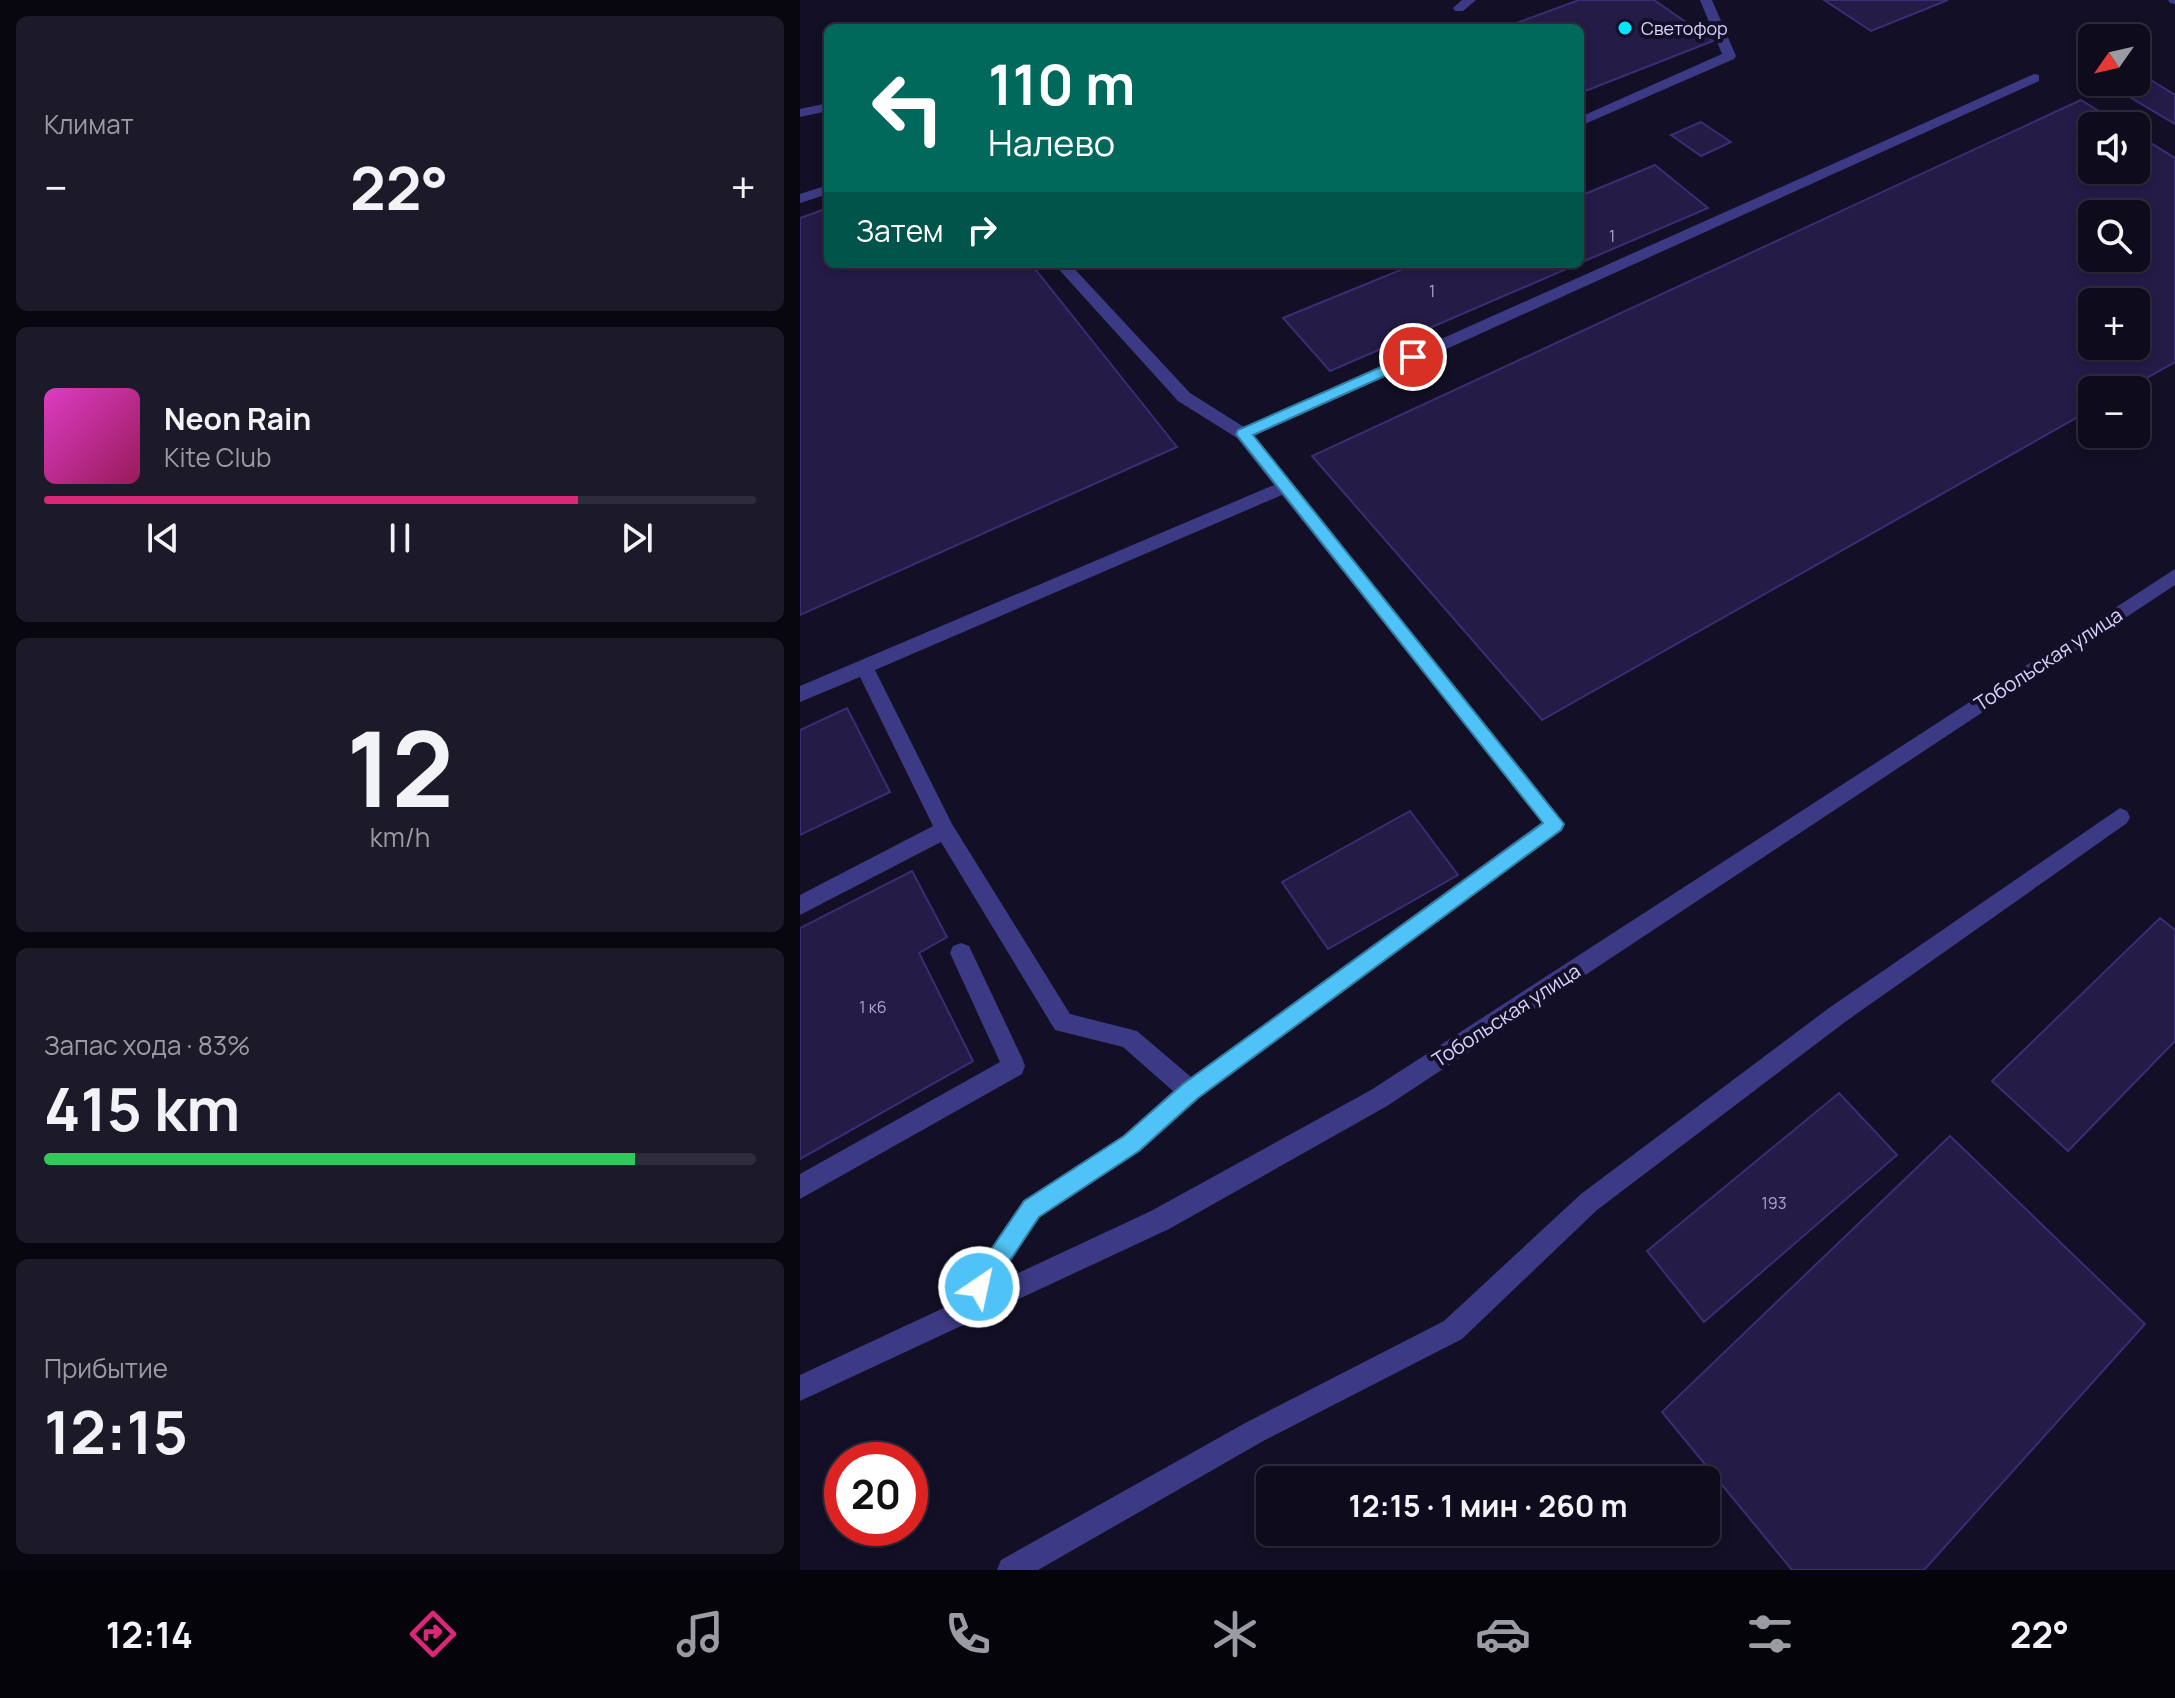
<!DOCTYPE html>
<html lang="ru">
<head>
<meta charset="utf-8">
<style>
	:root { --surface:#0e0b1c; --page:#1c1929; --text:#f1f3f6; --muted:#9b9ba3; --line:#2e2b3b; --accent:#db2777 }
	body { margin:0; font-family:Manrope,sans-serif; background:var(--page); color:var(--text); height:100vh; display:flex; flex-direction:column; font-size:30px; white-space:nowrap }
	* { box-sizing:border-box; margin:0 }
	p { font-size:26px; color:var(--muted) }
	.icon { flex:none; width:44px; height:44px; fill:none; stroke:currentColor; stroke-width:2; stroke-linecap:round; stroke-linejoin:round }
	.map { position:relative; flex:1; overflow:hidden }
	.side { display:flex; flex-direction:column; gap:16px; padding:16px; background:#08060f; width:800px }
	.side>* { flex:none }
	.banner { position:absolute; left:24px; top:24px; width:760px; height:244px; border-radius:12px; box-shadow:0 4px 12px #0003,0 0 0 2px var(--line); background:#00695c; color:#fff; overflow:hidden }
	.needle { width:52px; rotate:236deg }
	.buttons { position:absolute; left:1278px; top:24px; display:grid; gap:16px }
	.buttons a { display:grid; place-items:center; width:72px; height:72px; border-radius:12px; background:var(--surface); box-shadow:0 4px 12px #0003,0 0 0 2px var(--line); font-size:40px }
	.speed { position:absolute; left:24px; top:1442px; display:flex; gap:16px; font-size:40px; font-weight:700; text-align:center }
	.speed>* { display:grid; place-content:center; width:104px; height:104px; border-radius:50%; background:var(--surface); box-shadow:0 4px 12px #0003,0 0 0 2px var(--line); line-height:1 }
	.speed .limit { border:12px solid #d22; background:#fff; color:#111 }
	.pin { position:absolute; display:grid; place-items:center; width:68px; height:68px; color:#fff; margin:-34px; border:4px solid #fff; border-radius:50%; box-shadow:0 2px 8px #0007 }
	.me { position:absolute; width:88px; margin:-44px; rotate:34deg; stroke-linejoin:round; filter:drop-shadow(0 0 6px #0008) }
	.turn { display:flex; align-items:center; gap:28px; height:168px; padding:0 32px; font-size:36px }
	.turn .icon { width:104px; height:104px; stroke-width:2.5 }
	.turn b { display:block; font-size:56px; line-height:68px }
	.then { display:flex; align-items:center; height:76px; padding:0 32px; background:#0003; gap:16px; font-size:30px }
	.big { font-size:60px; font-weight:700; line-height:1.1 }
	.side .tile { flex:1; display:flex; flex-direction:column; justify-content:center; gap:12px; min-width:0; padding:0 28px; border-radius:12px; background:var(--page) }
	.side .dial { align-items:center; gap:0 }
	.dial b { font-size:104px; line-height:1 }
	.song { display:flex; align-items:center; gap:24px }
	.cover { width:96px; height:96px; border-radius:12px; background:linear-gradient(135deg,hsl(310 70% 55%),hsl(330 70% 35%)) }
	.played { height:8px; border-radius:4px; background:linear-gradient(90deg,var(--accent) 75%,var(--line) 75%) }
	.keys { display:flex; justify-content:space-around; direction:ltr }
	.heat { display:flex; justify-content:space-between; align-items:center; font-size:44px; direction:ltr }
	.charge { height:12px; border-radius:6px; background:linear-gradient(90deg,#34c759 83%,var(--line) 0) }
	.trip { position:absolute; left:456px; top:1466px; width:464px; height:80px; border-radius:12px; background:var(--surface); box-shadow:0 4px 12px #0003,0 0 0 2px var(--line); font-weight:700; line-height:80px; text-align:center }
	.menu { display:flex; height:128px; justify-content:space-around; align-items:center; background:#06040b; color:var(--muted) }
	.menu .icon { width:56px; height:56px }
	.menu .current { color:var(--accent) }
	.menu b { font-size:36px; color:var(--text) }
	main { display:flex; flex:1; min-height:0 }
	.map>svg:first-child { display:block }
</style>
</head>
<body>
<main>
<section class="side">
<div class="tile"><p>Климат</p>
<div class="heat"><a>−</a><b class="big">22°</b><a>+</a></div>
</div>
<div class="tile">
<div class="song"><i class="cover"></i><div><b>Neon Rain</b><p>Kite Club</p></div></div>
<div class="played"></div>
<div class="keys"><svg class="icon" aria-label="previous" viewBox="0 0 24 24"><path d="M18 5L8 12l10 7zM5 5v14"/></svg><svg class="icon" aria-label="pause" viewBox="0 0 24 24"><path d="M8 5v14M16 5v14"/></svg><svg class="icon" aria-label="next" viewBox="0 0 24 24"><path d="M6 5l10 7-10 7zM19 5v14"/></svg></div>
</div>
<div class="tile dial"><b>12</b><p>km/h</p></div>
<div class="tile"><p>Запас хода · 83%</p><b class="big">415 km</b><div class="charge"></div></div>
<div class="tile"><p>Прибытие</p><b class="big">12:15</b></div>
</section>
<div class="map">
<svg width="1375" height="1570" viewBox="0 0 1375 1570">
	<rect width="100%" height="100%" fill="#130f26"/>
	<g fill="#241b47" stroke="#3b2d73" stroke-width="2" fill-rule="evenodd">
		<polygon points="779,0 854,0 913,41 780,93 780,28 703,28"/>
		<polygon points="1024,0 1148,0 1071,31"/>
		<polygon points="1346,77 1375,95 1375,124 1318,90"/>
		<path d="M1281,100L1323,126H1292V170H1336V134L1375,158V362L1325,390H1292V409L742,720L512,456ZM1292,214H1336V258H1292ZM1292,302H1336V346H1292Z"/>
		<polygon points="901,122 931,142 901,156 871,135"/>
		<polygon points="855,165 908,208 780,263 780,196"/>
		<polygon points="28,208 28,264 231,264 377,447 0,615 0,218"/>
		<polygon points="615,264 778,264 530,371 483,318"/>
		<polygon points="47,708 90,792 0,835 0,730"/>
		<polygon points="610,811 658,875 528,949 482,882"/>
		<polygon points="112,871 147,937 119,953 173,1061 0,1159 0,928"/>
		<polygon points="1360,918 1375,930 1375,1041 1268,1151 1192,1081"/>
		<polygon points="1039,1093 1097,1155 904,1322 847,1251"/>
		<polygon points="1150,1136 1345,1324 1124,1570 992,1570 862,1412"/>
	</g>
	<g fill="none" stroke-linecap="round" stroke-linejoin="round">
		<g fill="#3d3a85" fill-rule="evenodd">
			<polygon points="662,0 676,0 663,11 655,11 653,8"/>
			<polygon points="900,0 912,0 936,56 934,59 780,126 780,117 922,54"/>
			<path d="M1234,74L1239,75V81L454,436L765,824L762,830L398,1099L340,1151L239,1217L171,1322L162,1326L153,1322L149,1313L153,1304L223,1201L324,1135L373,1091L323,1047L255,1030L141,842L0,915V895L133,826L60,677L0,702V686L474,485L437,438L378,401L254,264H270L390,393L444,427ZM482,495L742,822L391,1077L337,1031L270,1014L152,824L75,670Z"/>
			<polygon points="28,103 28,111 0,117 0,109"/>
			<polygon points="28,185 28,194 0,203 0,194"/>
			<polygon points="1320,808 1327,811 1330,817 1327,823 1045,1022 797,1210 662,1339 465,1440 238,1570 197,1570 201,1560 447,1422 644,1321 781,1194 1029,1008"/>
			<polygon points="161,943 169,946 222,1058 225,1066 222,1074 0,1199 0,1174 200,1062 150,953 153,946"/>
		</g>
		<g fill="#3d3a85" fill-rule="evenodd">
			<polygon points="1368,0 1375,0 1375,4 1370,3"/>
			<polygon points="1375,569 1375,585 587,1106 369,1229 0,1401 0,1375 351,1211 571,1090"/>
		</g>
	</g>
	<polygon fill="#4fc3f7" stroke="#337fa1" stroke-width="2" points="613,353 618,354 618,361 453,435 764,824 761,830 398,1098 339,1151 239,1217 187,1295 179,1298 171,1295 168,1287 171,1279 224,1201 324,1136 383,1084 743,823 436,434 438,430"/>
	<circle fill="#00e5ff" stroke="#130f26" stroke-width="3" cx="825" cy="28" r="8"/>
	<g text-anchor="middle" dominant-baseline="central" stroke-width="8" stroke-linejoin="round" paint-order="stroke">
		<g font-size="16" fill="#aca6d1">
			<text x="812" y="236">1</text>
			<text x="632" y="291">1</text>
			<text x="73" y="1007">1 к6</text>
			<text x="974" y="1203">193</text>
		</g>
		<g font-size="18" fill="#d9d4ff" stroke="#130f26" text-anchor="start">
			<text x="841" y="28">Светофор</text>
		</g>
		<g font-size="20" fill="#d9d4ff" stroke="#130f26">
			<text transform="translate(1248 659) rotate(-33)">Тобольская улица</text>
			<text transform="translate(706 1015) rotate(-33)">Тобольская улица</text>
		</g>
	</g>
</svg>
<div class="buttons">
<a><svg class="needle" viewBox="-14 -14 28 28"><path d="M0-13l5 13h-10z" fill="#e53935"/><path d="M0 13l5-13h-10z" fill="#9b9ba3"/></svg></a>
<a><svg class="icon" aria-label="sound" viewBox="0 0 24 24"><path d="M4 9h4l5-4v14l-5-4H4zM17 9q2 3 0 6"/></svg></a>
<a><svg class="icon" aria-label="search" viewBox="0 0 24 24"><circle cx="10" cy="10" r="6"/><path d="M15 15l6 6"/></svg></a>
<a>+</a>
<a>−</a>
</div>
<div class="speed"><div class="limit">20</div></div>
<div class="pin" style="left:613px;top:357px;background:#d93025"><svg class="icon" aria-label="arrive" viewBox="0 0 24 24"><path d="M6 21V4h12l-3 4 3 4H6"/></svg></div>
<svg class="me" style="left:179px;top:1287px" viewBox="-20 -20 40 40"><circle r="17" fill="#4fc3f7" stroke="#fff" stroke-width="3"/><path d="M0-11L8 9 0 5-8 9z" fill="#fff"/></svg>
<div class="trip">12:15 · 1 мин · 260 m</div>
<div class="banner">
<div class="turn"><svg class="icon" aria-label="left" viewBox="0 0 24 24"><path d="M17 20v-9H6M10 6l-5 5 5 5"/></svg><div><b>110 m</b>Налево</div></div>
<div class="then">Затем<svg class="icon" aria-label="right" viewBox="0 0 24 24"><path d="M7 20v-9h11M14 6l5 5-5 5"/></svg></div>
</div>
</div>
</main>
<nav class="menu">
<b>12:14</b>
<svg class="icon current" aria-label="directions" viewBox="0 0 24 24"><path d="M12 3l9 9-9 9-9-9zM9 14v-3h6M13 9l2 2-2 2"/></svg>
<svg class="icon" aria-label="music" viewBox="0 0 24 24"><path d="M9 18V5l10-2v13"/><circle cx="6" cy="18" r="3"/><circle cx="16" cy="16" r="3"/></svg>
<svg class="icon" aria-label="phone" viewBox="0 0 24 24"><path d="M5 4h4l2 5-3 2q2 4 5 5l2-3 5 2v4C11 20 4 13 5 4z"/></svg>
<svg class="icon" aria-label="climate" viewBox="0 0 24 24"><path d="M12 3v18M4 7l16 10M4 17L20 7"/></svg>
<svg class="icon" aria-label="car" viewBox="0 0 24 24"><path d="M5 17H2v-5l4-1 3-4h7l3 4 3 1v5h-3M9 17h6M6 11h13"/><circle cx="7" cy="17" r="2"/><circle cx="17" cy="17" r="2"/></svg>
<svg class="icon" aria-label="filters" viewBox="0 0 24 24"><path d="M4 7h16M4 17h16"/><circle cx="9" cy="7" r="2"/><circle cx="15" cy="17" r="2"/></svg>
<b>22°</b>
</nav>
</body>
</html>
